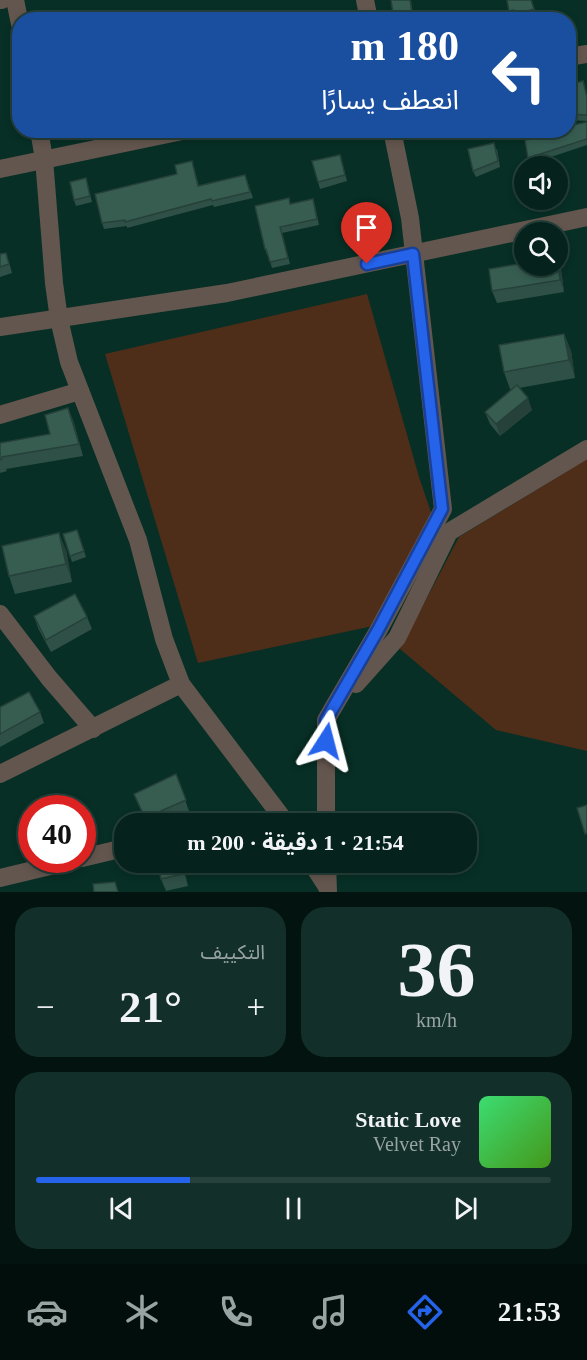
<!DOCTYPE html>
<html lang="ar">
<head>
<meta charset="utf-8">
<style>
	:root { --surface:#05231c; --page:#132f29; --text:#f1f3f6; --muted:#97a4a3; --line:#26403b; --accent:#2563eb }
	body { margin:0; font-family:"Times New Roman","Noto Sans Arabic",serif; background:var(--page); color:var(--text); direction:rtl; height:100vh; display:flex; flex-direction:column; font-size:22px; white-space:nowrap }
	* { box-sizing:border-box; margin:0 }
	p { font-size:20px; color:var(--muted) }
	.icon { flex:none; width:33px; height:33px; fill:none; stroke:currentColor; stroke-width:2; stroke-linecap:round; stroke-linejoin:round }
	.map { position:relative; height:892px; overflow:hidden; direction:ltr }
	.side { display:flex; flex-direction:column; gap:15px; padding:15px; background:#03130f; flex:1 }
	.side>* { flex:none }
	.banner { position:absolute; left:12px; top:12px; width:564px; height:126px; border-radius:24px; box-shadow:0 3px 9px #0003,0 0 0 2px var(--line); direction:rtl; background:#1a4fa0; color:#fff; overflow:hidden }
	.tools { position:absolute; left:514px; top:156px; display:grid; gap:12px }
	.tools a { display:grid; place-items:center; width:54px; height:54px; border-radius:50%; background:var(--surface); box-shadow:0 3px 9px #0003,0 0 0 2px var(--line); font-size:30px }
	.speed { position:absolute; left:18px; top:795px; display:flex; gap:12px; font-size:30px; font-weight:700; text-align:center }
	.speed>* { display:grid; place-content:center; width:78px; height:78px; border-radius:50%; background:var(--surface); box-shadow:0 3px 9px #0003,0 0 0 2px var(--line); line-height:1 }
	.speed .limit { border:9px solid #d22; background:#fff; color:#111 }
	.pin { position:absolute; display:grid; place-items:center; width:51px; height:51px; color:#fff; margin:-62px -26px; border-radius:50% 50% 50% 0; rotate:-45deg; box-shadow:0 0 6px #0007 }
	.pin .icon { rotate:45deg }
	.me { position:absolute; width:66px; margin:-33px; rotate:9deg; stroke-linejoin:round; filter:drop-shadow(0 0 4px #0008) }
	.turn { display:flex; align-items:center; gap:21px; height:126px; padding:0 18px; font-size:27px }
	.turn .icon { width:78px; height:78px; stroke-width:2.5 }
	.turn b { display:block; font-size:42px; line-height:51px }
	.big { font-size:45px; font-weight:700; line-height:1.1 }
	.side .widget { flex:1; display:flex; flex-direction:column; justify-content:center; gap:9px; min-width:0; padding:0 21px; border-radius:24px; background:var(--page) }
	.side .dial { align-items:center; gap:0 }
	.dial b { font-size:78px; line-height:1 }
	.song { display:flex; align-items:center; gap:18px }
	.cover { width:72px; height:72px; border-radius:9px; background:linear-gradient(135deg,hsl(140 70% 55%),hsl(100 70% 35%)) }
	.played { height:6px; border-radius:3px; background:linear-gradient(90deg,var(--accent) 30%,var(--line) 30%) }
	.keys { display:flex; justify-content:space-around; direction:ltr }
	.heat { display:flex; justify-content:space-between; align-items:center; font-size:33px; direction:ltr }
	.side .tiles { flex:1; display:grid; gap:15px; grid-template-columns:1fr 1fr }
	.widget:last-child { grid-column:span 2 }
	.trip { position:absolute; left:114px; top:813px; width:363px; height:60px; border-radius:24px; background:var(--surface); box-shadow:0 3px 9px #0003,0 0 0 2px var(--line); font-weight:700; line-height:60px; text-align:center; direction:rtl }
	.dock { display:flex; height:96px; justify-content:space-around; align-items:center; background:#020e0b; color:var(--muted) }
	.dock .icon { width:42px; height:42px }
	.dock .on { color:var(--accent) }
	.dock b { font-size:27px; color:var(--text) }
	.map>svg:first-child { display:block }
</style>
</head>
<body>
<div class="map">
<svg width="587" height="892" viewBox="0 0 587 892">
	<rect width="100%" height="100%" fill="#072f25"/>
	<g fill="#4f2e19">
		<polygon points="367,294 419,477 436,527 373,626 198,663 105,354"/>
		<polygon points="587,459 587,751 496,730 400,649 459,537"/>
	</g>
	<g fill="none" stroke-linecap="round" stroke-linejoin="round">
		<g stroke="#63564e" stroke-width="18">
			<polyline points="0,0 2,0"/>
			<polyline points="15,0 20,24"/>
			<polyline points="365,0 369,20"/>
			<polyline points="568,57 587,54"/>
			<polyline points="39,130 44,159 54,283 59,319 69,362 138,540 164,639 181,684 287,824"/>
			<polyline points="0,169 187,130"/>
			<polyline points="0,327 227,293 587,217"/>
			<polyline points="0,415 80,391"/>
			<polyline points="0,614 49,678 93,729"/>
			<polyline points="356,684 397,638 449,532 587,449"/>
			<polyline points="0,774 181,684"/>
			<polyline points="262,824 284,819"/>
			<polyline points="326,824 326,720 378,631 443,509 410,218 392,130"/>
			<polyline points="82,858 124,848"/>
			<polyline points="311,862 327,887"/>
			<polyline points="327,862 328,892"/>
			<polyline points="0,878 75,860"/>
		</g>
	</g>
	<g fill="#2f5046">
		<polygon points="531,0 537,15 522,20 517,20 515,16 511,17 509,11"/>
		<polygon points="568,85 587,95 587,121 568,120"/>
		<polygon points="587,122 587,145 530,164 528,158 560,135"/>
		<polygon points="497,149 500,167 476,177 473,171"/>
		<polygon points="340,155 347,181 320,189 318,182"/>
		<polygon points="192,161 199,186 245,175 253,198 214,207 213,205 127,228 127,226 104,229 102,223 177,174"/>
		<polygon points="86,178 92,202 76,206 74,200"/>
		<polygon points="291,204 315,206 319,225 282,233 290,264 272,268 268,255 267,255 265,249"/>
		<polygon points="0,254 9,262 12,273 0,277"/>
		<polygon points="561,269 564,292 497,303 492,291"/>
		<polygon points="564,334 571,351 575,378 519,388 532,410 500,436 490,424 485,412 513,389 510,389 504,372"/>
		<polygon points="73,420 83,456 6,469 7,471 0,473 0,443 50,434"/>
		<polygon points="77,530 86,557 72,562 63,534"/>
		<polygon points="66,550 72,582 15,594 9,576"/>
		<polygon points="34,616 87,617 92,629 51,652 38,628"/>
		<polygon points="0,707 40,712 44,723 0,747"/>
		<polygon points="176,774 189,811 161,824 147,824 134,794"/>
		<polygon points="182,862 188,886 166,891 161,879"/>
	</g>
	<g fill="#264139">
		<polygon points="410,0 411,0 414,20 413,20"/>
		<polygon points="558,262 561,269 564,292 560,280"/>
		<polygon points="564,334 571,351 575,378 569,360"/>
		<polygon points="528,398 532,410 500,436 496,424"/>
		<polygon points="68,408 73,420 83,456 79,444"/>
		<polygon points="59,533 66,550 72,582 66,564"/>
	</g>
	<g fill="#375d51" stroke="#264139" stroke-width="1.5">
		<polygon points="391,0 410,0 413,20 394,20"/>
		<polygon points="507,0 531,0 534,9 515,15 513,10 509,11"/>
		<polygon points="583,81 587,97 587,115 568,114 568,85"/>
		<polygon points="587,122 587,139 528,158 525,140 560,135 559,130 568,130 568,126"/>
		<polygon points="494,143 498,161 473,171 468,149"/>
		<polygon points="340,155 345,175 318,182 312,161"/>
		<polygon points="192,161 198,186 245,175 250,192 212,201 211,199 125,222 125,220 102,223 95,194 177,174 175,165"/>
		<polygon points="86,178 90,196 74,200 70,182"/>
		<polygon points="289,198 290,204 313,199 317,219 280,227 288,258 270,262 266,249 265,249 255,206"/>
		<polygon points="6,253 9,264 0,267 0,254"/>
		<polygon points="525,263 525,266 558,266 560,280 492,291 489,269"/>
		<polygon points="564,334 569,360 504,372 499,345"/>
		<polygon points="517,385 528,398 496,424 485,412"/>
		<polygon points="68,408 79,444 2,457 2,459 0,460 0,443 50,434 45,415"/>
		<polygon points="77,530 84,551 70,556 63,534"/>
		<polygon points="59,533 66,564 9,576 2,546"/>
		<polygon points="75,594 87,617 46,640 34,616"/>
		<polygon points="29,692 40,712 0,734 0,707"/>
		<polygon points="176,774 186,800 145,818 134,794"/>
		<polygon points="587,805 587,833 585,834 577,808"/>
		<polygon points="157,862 181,862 183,874 161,879"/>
		<polygon points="115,882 118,892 94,892 93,884"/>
	</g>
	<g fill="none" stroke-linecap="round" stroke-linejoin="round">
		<g stroke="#184099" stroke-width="15">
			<polyline id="route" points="326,741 326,720 378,630 442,509 413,254 367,264"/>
		</g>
		<use href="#route" stroke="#2563eb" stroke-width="10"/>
	</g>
</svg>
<div class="tools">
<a><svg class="icon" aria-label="sound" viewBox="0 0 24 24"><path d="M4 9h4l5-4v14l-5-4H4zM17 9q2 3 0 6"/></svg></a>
<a><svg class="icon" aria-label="search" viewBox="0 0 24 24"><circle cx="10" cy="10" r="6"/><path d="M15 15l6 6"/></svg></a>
</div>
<div class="speed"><div class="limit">40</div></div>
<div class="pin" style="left:367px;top:264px;background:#d93025"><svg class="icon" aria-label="arrive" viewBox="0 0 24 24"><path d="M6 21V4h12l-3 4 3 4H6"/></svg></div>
<svg class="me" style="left:326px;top:741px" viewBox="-20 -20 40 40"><path d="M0-17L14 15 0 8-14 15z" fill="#2563eb" stroke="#fff" stroke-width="4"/></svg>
<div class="trip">21:54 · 1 دقيقة · 200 m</div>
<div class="banner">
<div class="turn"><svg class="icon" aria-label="left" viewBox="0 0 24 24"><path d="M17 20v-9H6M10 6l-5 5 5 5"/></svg><div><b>180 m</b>انعطف يسارًا</div></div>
</div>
</div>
<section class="side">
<div class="tiles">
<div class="widget dial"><b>36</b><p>km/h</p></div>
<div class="widget"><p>التكييف</p>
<div class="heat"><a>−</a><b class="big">21°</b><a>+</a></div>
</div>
<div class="widget">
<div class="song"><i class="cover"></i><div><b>Static Love</b><p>Velvet Ray</p></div></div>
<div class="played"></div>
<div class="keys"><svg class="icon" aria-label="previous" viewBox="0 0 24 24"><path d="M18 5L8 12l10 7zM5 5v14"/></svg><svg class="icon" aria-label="pause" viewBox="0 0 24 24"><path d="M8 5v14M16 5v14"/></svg><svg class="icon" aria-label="next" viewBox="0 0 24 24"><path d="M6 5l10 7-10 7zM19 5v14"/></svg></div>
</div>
</div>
</section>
<nav class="dock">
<b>21:53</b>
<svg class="icon on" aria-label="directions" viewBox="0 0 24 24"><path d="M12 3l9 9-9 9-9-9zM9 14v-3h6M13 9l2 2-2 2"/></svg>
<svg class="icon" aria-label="music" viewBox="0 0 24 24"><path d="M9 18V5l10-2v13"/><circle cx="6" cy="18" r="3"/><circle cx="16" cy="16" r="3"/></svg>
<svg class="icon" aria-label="phone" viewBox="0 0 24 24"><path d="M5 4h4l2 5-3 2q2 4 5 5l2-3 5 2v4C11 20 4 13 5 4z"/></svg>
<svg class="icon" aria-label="climate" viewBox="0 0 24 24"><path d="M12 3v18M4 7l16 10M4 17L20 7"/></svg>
<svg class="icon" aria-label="car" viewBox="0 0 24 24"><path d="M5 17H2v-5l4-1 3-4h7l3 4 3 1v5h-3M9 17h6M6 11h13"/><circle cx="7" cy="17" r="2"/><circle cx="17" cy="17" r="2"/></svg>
</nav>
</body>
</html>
